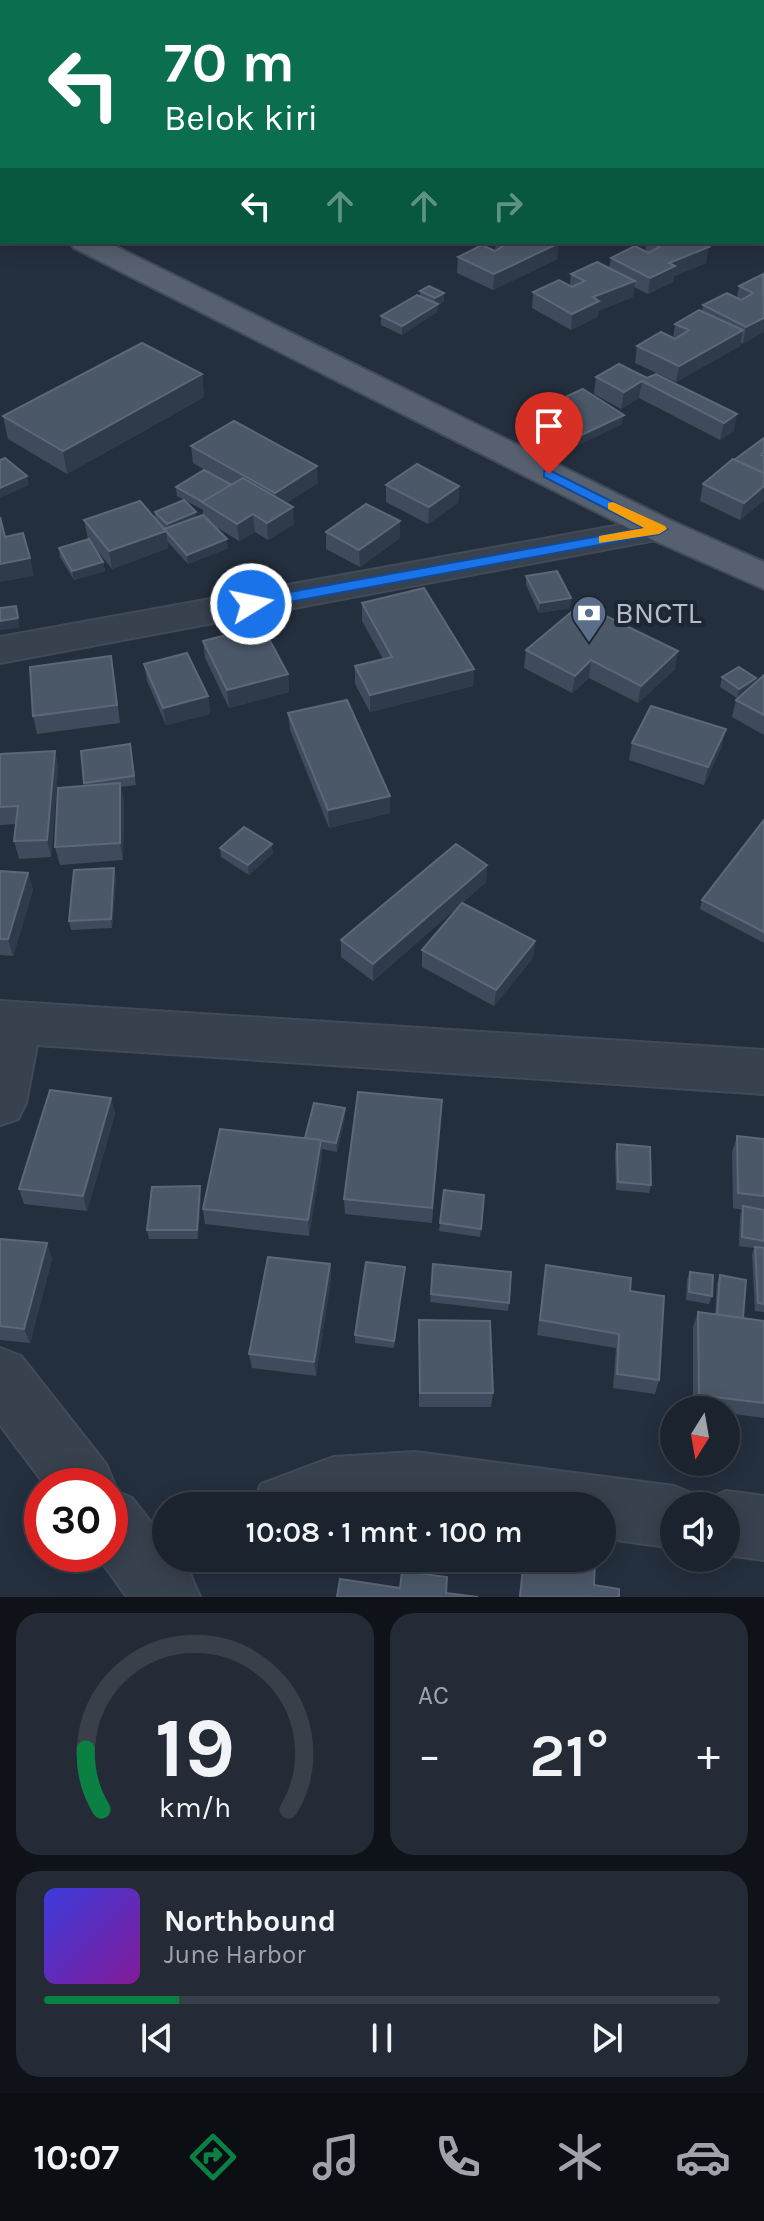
<!DOCTYPE html>
<html lang="id">
<head>
<meta charset="utf-8">
<style>
	:root { --surface:#1b232e; --page:#242b36; --text:#f1f3f6; --muted:#a0a4aa; --line:#39404a; --accent:#0b8043 }
	body { margin:0; font-family:Karla,sans-serif; background:var(--page); color:var(--text); height:100vh; display:flex; flex-direction:column; font-size:30px; white-space:nowrap }
	* { box-sizing:border-box; margin:0 }
	p { font-size:26px; color:var(--muted) }
	.icon { flex:none; width:44px; height:44px; fill:none; stroke:currentColor; stroke-width:2; stroke-linecap:round; stroke-linejoin:round }
	.map { position:relative; height:1597px; overflow:hidden }
	.sheet { display:flex; flex-direction:column; gap:16px; padding:16px; background:#0f1319; flex:1 }
	.sheet>* { flex:none }
	.guide { position:absolute; left:0px; top:0px; width:764px; height:244px; box-shadow:0 4px 20px #0003,0 0 0 2px var(--line); background:#0b6e4f; color:#fff; overflow:hidden }
	.needle { width:52px; rotate:191deg }
	.buttons { position:absolute; left:660px; top:1396px; display:grid; gap:16px }
	.buttons a { display:grid; place-items:center; width:80px; height:80px; border-radius:50%; background:var(--surface); box-shadow:0 4px 20px #0003,0 0 0 2px var(--line); font-size:40px }
	.speed { position:absolute; left:24px; top:1468px; display:flex; gap:16px; font-size:40px; font-weight:700; text-align:center }
	.speed>* { display:grid; place-content:center; width:104px; height:104px; border-radius:50%; background:var(--surface); box-shadow:0 4px 20px #0003,0 0 0 2px var(--line); line-height:1 }
	.speed .limit { border:12px solid #d22; background:#fff; color:#111 }
	.pin { position:absolute; display:grid; place-items:center; width:68px; height:68px; color:#fff; margin:-82px -34px; border-radius:50% 50% 50% 0; rotate:-45deg; box-shadow:0 0 8px #0007 }
	.pin .icon { rotate:45deg }
	.me { position:absolute; width:88px; margin:-44px; rotate:80deg; stroke-linejoin:round; filter:drop-shadow(0 0 6px #0008) }
	.turn { display:flex; align-items:center; gap:28px; height:168px; padding:0 32px; font-size:36px }
	.turn .icon { width:104px; height:104px; stroke-width:2.5 }
	.turn b { display:block; font-size:56px; line-height:68px }
	.lanes { display:flex; align-items:center; height:76px; padding:0 32px; background:#0003; justify-content:center; gap:40px; direction:ltr }
	.lanes .off { opacity:.35 }
	.big { font-size:60px; font-weight:600; line-height:1.1 }
	.sheet .card { flex:1; display:flex; flex-direction:column; justify-content:center; gap:12px; min-width:0; padding:0 28px; border-radius:24px; background:var(--page) }
	.sheet .dial { align-items:center; gap:0 }
	.dial svg { height:208px; overflow:visible; fill:none; stroke:var(--line); stroke-width:7; stroke-linecap:round; text-anchor:middle }
	.dial text { fill:var(--text); stroke:none }
	.song { display:flex; align-items:center; gap:24px }
	.cover { width:96px; height:96px; border-radius:12px; background:linear-gradient(135deg,hsl(240 70% 55%),hsl(290 70% 35%)) }
	.played { height:8px; border-radius:4px; background:linear-gradient(90deg,var(--accent) 20%,var(--line) 20%) }
	.keys { display:flex; justify-content:space-around; direction:ltr }
	.heat { display:flex; justify-content:space-between; align-items:center; font-size:44px; direction:ltr }
	.sheet .tiles { flex:1; display:grid; gap:16px; grid-template-columns:1fr 1fr }
	.card:last-child { grid-column:span 2 }
	.trip { position:absolute; left:152px; top:1492px; width:464px; height:80px; border-radius:40px; background:var(--surface); box-shadow:0 4px 20px #0003,0 0 0 2px var(--line); font-weight:600; line-height:80px; text-align:center }
	.tabs { display:flex; height:128px; justify-content:space-around; align-items:center; background:#0b0e12; color:var(--muted) }
	.tabs .icon { width:56px; height:56px }
	.tabs .active { color:var(--accent) }
	.tabs b { font-size:36px; color:var(--text) }
	.map>svg:first-child { display:block }
</style>
</head>
<body>
<div class="map">
<svg width="764" height="1597" viewBox="0 0 764 1597">
	<rect width="100%" height="100%" fill="#242f3e"/>
	<g fill="none" stroke-linecap="round" stroke-linejoin="round">
		<g stroke="#414a57" stroke-width="4">
			<g id="street">
				<polygon points="659,518 672,521 677,529 672,537 0,663 0,637"/>
				<polygon points="0,1001 764,1050 764,1094 37,1045 26,1103 18,1119 0,1125"/>
				<polygon points="0,1348 21,1356 106,1464 115,1486 113,1490 132,1498 166,1542 166,1558 178,1558 190,1574 200,1597 127,1597 96,1554 110,1554 110,1486 46,1486 0,1425"/>
				<polygon points="415,1452 674,1486 696,1495 701,1506 674,1506 674,1548 602,1538 602,1506 252,1506 261,1484 333,1457"/>
				<polygon points="726,1491 764,1496 764,1560 726,1555 726,1506 701,1506 704,1501"/>
			</g>
		</g>
		<g stroke="#414a57" stroke-width="4">
			<g id="primary">
				<rect x="0" y="192" width="2" height="17"/>
				<polygon points="69,242 107,242 672,521 764,562 764,589 646,537 74,248"/>
			</g>
		</g>
		<use href="#street" fill="#38414e" fill-rule="evenodd"/>
		<use href="#primary" fill="#56606e" fill-rule="evenodd"/>
	</g>
	<g fill="#3f4b5c">
		<polygon points="471,0 493,0 492,2 476,2"/>
		<polygon points="496,0 569,0 575,2 498,2 496,1"/>
		<polygon points="600,0 665,0 662,2 600,2"/>
		<polygon points="762,43 764,43 764,80 762,79"/>
		<polygon points="496,242 557,242 557,259 493,290 457,273 458,257 495,251"/>
		<polygon points="647,242 698,242 706,263 674,276 673,282 648,294 634,287 633,297 598,311 597,317 571,330 532,308 533,292 570,286 571,274 609,268 611,258 645,252"/>
		<polygon points="763,274 743,344 741,342 740,346 676,382 635,363 637,346 673,338 675,324 702,311 703,305 737,297 739,286"/>
		<polygon points="420,291 444,302 438,305 437,312 402,335 381,325 381,316 420,296"/>
		<polygon points="202,374 204,397 67,474 8,439 3,416"/>
		<polygon points="656,374 734,431 720,440 639,398 621,409 594,394 596,377 647,378"/>
		<polygon points="534,411 622,424 574,447 534,420"/>
		<polygon points="764,438 764,500 740,520 700,501 703,484"/>
		<polygon points="191,446 318,483 286,503 294,524 268,540 255,532 239,541 213,525 228,548 188,564 167,541 168,548 112,569 92,544 103,562 105,571 74,580 60,557 59,548 88,539 84,520 155,519 155,512 196,512 196,517 203,515 203,510 177,496 176,487 224,481 193,463"/>
		<polygon points="386,485 459,486 458,503 428,524 386,502"/>
		<polygon points="326,532 400,538 360,567 326,549"/>
		<polygon points="526,576 571,598 570,608 539,613 526,585"/>
		<polygon points="362,603 474,669 473,686 370,712 355,684 355,666 383,659 362,621"/>
		<polygon points="203,641 288,674 289,692 229,708 205,658"/>
		<polygon points="526,650 675,669 638,703 589,678 572,693 524,668"/>
		<polygon points="144,664 208,696 210,714 166,725 147,681"/>
		<polygon points="114,674 120,723 37,734 33,716"/>
		<polygon points="764,675 764,735 732,717 736,700 740,696 737,698 720,687 722,677 756,678 754,683"/>
		<polygon points="288,713 390,796 390,813 329,828 290,730"/>
		<polygon points="632,743 722,746 704,785 629,760"/>
		<polygon points="130,744 136,785 121,787 124,801 123,860 60,865 55,847 84,786 81,751"/>
		<polygon points="55,751 58,768 51,857 19,859 14,841 16,824 0,825 0,754"/>
		<polygon points="764,820 764,943 700,909 702,900"/>
		<polygon points="220,848 273,853 249,875 221,857"/>
		<polygon points="487,865 486,882 462,903 535,941 533,958 494,1006 422,967 422,950 461,904 373,981 341,957 341,940"/>
		<polygon points="0,871 28,873 33,890 13,956 0,955"/>
		<polygon points="116,878 112,928 71,930 69,921"/>
		<polygon points="111,1098 115,1114 87,1211 24,1204 19,1189"/>
		<polygon points="441,1116 432,1223 345,1214 344,1199"/>
		<polygon points="345,1117 337,1152 322,1149 322,1156 309,1236 205,1224 203,1209 305,1138"/>
		<polygon points="737,1136 764,1139 764,1312 755,1311 752,1255 754,1248 739,1246 740,1215 742,1210 733,1208 732,1152"/>
		<polygon points="617,1144 651,1185 649,1193 616,1190 615,1153"/>
		<polygon points="200,1186 201,1195 198,1239 149,1239 147,1230"/>
		<polygon points="484,1195 480,1237 439,1231 440,1223"/>
		<polygon points="0,1239 47,1243 52,1259 30,1343 0,1340"/>
		<polygon points="330,1264 331,1279 316,1376 252,1368 249,1354"/>
		<polygon points="433,1264 509,1303 508,1311 430,1302"/>
		<polygon points="546,1265 630,1291 659,1380 655,1394 613,1388 616,1348 537,1335"/>
		<polygon points="405,1267 394,1348 355,1343 355,1335"/>
		<polygon points="690,1272 712,1296 709,1304 686,1300 687,1280"/>
		<polygon points="720,1275 743,1318 764,1321 764,1418 726,1413 726,1410 693,1409 693,1327 698,1312 715,1315 717,1283"/>
		<polygon points="419,1320 493,1393 491,1407 419,1407"/>
		<polygon points="523,1558 577,1558 594,1585 619,1597 519,1597"/>
	</g>
	<g fill="#2f3b4b">
		<polygon points="528,0 550,0 546,2 528,2"/>
		<polygon points="646,0 665,0 662,2 643,2"/>
		<polygon points="559,243 557,259 493,290 494,274"/>
		<polygon points="709,247 706,263 674,276 673,282 648,294 650,278 669,263"/>
		<polygon points="635,281 633,297 598,311 597,317 571,330 572,314 593,297"/>
		<polygon points="444,293 444,302 438,305 437,312 402,335 402,326 434,306 435,298"/>
		<polygon points="764,311 764,332 743,344 746,327"/>
		<polygon points="743,330 740,346 676,382 679,366"/>
		<polygon points="202,374 204,397 67,474 63,451"/>
		<polygon points="642,381 639,398 621,409 624,392"/>
		<polygon points="737,414 734,431 720,440 724,423"/>
		<polygon points="624,415 622,424 574,447 575,438"/>
		<polygon points="317,466 318,483 276,510 275,493"/>
		<polygon points="27,476 29,485 0,498 0,488"/>
		<polygon points="459,486 458,503 428,524 429,507"/>
		<polygon points="764,486 764,500 740,520 744,503"/>
		<polygon points="293,507 294,524 268,540 267,523"/>
		<polygon points="196,512 197,521 168,533 167,524"/>
		<polygon points="253,514 255,532 239,541 237,524"/>
		<polygon points="400,521 400,538 360,567 359,550"/>
		<polygon points="166,531 168,548 112,569 109,551"/>
		<polygon points="227,539 228,548 188,564 187,555"/>
		<polygon points="30,558 34,576 0,582 0,564"/>
		<polygon points="103,562 105,571 74,580 72,571"/>
		<polygon points="571,598 570,608 539,613 540,603"/>
		<polygon points="16,606 20,628 0,630 0,621"/>
		<polygon points="678,651 675,669 638,703 641,686"/>
		<polygon points="591,660 589,678 572,693 575,676"/>
		<polygon points="474,669 473,686 370,712 370,695"/>
		<polygon points="288,674 289,692 229,708 227,690"/>
		<polygon points="756,678 753,687 737,698 739,689"/>
		<polygon points="208,696 210,714 166,725 163,708"/>
		<polygon points="726,729 722,746 704,785 708,767"/>
		<polygon points="55,751 58,768 51,857 47,840"/>
		<polygon points="120,783 124,801 123,860 120,843"/>
		<polygon points="390,796 390,813 329,828 328,810"/>
		<polygon points="272,844 273,853 249,875 248,865"/>
		<polygon points="487,865 486,882 373,981 373,964"/>
		<polygon points="114,868 116,878 112,928 111,919"/>
		<polygon points="28,873 33,890 13,956 8,939"/>
		<polygon points="535,941 533,958 494,1006 496,990"/>
		<polygon points="111,1098 115,1114 87,1211 83,1196"/>
		<polygon points="345,1108 345,1117 337,1152 336,1143"/>
		<polygon points="321,1140 322,1156 309,1236 308,1220"/>
		<polygon points="200,1186 201,1195 198,1239 197,1230"/>
		<polygon points="47,1243 52,1259 30,1343 24,1329"/>
		<polygon points="330,1264 331,1279 316,1376 314,1362"/>
		<polygon points="405,1267 404,1275 394,1348 394,1341"/>
	</g>
	<g fill="#4b5868" stroke="#5c6777" stroke-width="2">
		<polygon points="545,0 569,0 575,2 540,2"/>
		<polygon points="615,0 646,0 643,2 623,2"/>
		<polygon points="762,44 764,45 764,64 762,64"/>
		<polygon points="505,242 557,242 559,243 494,274 458,257 482,245 495,251 508,243"/>
		<polygon points="650,242 698,242 709,247 669,263 675,266 650,278 611,258 635,246 648,253 660,247"/>
		<polygon points="597,262 635,281 593,297 599,301 572,314 533,292 559,280 572,287 585,281 571,274"/>
		<polygon points="763,274 764,318 746,327 703,305 727,293 741,300 753,293 739,286"/>
		<polygon points="429,286 444,293 435,298 420,291"/>
		<polygon points="417,295 438,304 402,326 381,316"/>
		<polygon points="699,310 743,330 679,366 637,346 661,332 675,339 689,330 675,324"/>
		<polygon points="142,343 202,374 63,451 3,416"/>
		<polygon points="619,364 647,378 656,374 737,414 724,423 642,381 624,392 596,377"/>
		<polygon points="583,389 624,415 575,438 534,411"/>
		<polygon points="234,421 317,466 275,493 191,446"/>
		<polygon points="764,438 764,452 761,455 764,456 764,473 734,460"/>
		<polygon points="5,458 27,476 0,488 0,460"/>
		<polygon points="733,459 764,473 764,486 744,503 703,484"/>
		<polygon points="417,464 459,486 429,507 386,485"/>
		<polygon points="204,470 232,485 203,502 176,487"/>
		<polygon points="243,478 293,507 267,523 253,514 237,524 202,502"/>
		<polygon points="184,500 196,512 167,524 155,512"/>
		<polygon points="140,501 166,531 109,551 84,520"/>
		<polygon points="366,504 400,521 359,550 326,532"/>
		<polygon points="203,515 227,539 187,555 164,529"/>
		<polygon points="0,517 5,537 23,533 30,558 0,564"/>
		<polygon points="89,539 103,562 72,571 59,548"/>
		<polygon points="557,571 571,598 540,603 526,576"/>
		<polygon points="424,588 474,669 370,695 355,666 392,657 362,603"/>
		<polygon points="581,604 678,651 641,686 591,660 575,676 526,650"/>
		<polygon points="16,606 18,618 0,621 0,608"/>
		<polygon points="262,626 288,674 227,690 203,641"/>
		<polygon points="187,653 208,696 163,708 144,664"/>
		<polygon points="111,656 117,705 33,716 30,667"/>
		<polygon points="739,667 756,678 739,689 722,677"/>
		<polygon points="764,675 764,715 736,700"/>
		<polygon points="347,700 390,796 328,810 288,713"/>
		<polygon points="651,706 726,729 708,767 632,743"/>
		<polygon points="130,744 134,776 84,783 81,751"/>
		<polygon points="55,751 47,840 14,841 18,806 0,807 0,754"/>
		<polygon points="120,783 120,843 55,847 58,788"/>
		<polygon points="764,820 764,932 702,900"/>
		<polygon points="244,827 272,844 248,865 220,848"/>
		<polygon points="456,844 487,865 373,964 341,940"/>
		<polygon points="114,868 111,919 69,921 74,870"/>
		<polygon points="0,871 28,873 8,939 0,939"/>
		<polygon points="462,903 535,941 496,990 422,950"/>
		<polygon points="50,1090 111,1098 83,1196 19,1189"/>
		<polygon points="358,1092 442,1100 432,1208 344,1199"/>
		<polygon points="314,1103 345,1108 336,1143 305,1138"/>
		<polygon points="220,1129 321,1140 308,1220 203,1209"/>
		<polygon points="737,1136 764,1139 764,1196 738,1193"/>
		<polygon points="617,1144 650,1147 651,1185 618,1182"/>
		<polygon points="200,1186 197,1230 147,1230 152,1187"/>
		<polygon points="444,1190 484,1195 481,1229 440,1223"/>
		<polygon points="743,1206 764,1210 764,1241 742,1237"/>
		<polygon points="0,1239 47,1243 24,1329 0,1326"/>
		<polygon points="755,1247 764,1248 764,1304 758,1303"/>
		<polygon points="268,1257 330,1264 314,1362 249,1354"/>
		<polygon points="366,1262 405,1267 394,1341 355,1335"/>
		<polygon points="433,1264 511,1272 509,1303 431,1294"/>
		<polygon points="546,1265 631,1278 630,1291 664,1296 659,1380 617,1374 619,1334 540,1320"/>
		<polygon points="690,1272 713,1275 712,1296 689,1292"/>
		<polygon points="720,1275 746,1280 743,1318 717,1315"/>
		<polygon points="698,1312 764,1321 764,1403 699,1395"/>
		<polygon points="419,1320 490,1321 493,1393 420,1393"/>
		<polygon points="524,1558 577,1558 595,1561 594,1585 619,1589 619,1597 520,1597"/>
		<polygon points="402,1571 447,1577 446,1593 478,1597 337,1597 340,1579 400,1588"/>
	</g>
	<polygon fill="#1a73e8" stroke="#114b97" stroke-width="2" points="549,470 667,529 659,534 251,609 243,604 251,599 644,528 544,477 544,471"/>
	<polygon fill="#f59e0b" points="613,502 665,526 667,529 659,534 599,543 599,536 644,528 608,509 608,503"/>
	<defs>
		<g id="bank-pin" transform="scale(1.8)"><path d="M0 17L-7.5 6A9.5 9.5 0 1 1 7.5 6Z" fill="#5c6f8a" stroke="#1d2633"/><path d="M-6-4H6V4H-6ZM0-2.3a2.3 2.3 0 1 0 0 4.6a2.3 2.3 0 1 0 0-4.6Z" fill="#fff"/></g>
	</defs>
	<g fill-rule="evenodd">
		<use href="#bank-pin" x="589" y="613"/>
	</g>
	<g text-anchor="middle" dominant-baseline="central" stroke-width="8" stroke-linejoin="round" paint-order="stroke">
		<g font-size="30" fill="#b4bcc9" stroke="#1d2633" text-anchor="start">
			<text x="615" y="613">BNCTL</text>
		</g>
	</g>
</svg>
<div class="buttons">
<a><svg class="needle" viewBox="-14 -14 28 28"><path d="M0-13l5 13h-10z" fill="#e53935"/><path d="M0 13l5-13h-10z" fill="#a0a4aa"/></svg></a>
<a><svg class="icon" aria-label="sound" viewBox="0 0 24 24"><path d="M4 9h4l5-4v14l-5-4H4zM17 9q2 3 0 6"/></svg></a>
</div>
<div class="speed"><div class="limit">30</div></div>
<div class="pin" style="left:549px;top:474px;background:#d93025"><svg class="icon" aria-label="arrive" viewBox="0 0 24 24"><path d="M6 21V4h12l-3 4 3 4H6"/></svg></div>
<svg class="me" style="left:251px;top:604px" viewBox="-20 -20 40 40"><circle r="17" fill="#1a73e8" stroke="#fff" stroke-width="3"/><path d="M0-11L8 9 0 5-8 9z" fill="#fff"/></svg>
<div class="trip">10:08 · 1 mnt · 100 m</div>
<div class="guide">
<div class="turn"><svg class="icon" aria-label="left" viewBox="0 0 24 24"><path d="M17 20v-9H6M10 6l-5 5 5 5"/></svg><div><b>70 m</b>Belok kiri</div></div>
<div class="lanes"><svg class="icon" aria-label="left" viewBox="0 0 24 24"><path d="M17 20v-9H6M10 6l-5 5 5 5"/></svg><svg class="icon off" aria-label="ahead" viewBox="0 0 24 24"><path d="M12 20V5M6 11l6-6 6 6"/></svg><svg class="icon off" aria-label="ahead" viewBox="0 0 24 24"><path d="M12 20V5M6 11l6-6 6 6"/></svg><svg class="icon off" aria-label="right" viewBox="0 0 24 24"><path d="M7 20v-9h11M14 6l5 5-5 5"/></svg></div>
</div>
</div>
<section class="sheet">
<div class="tiles">
<div class="card dial"><svg viewBox="0 0 100 80">
<path d="M14 69A42 42 0 1 1 86 69"/>
<path d="M14 69A42 42 0 0 1 8 46" stroke="#0b8043"/>
<text x="50" y="56" font-size="32" font-weight="700">19</text>
<text x="50" y="72" font-size="11">km/h</text>
</svg></div>
<div class="card"><p>AC</p>
<div class="heat"><a>−</a><b class="big">21°</b><a>+</a></div>
</div>
<div class="card">
<div class="song"><i class="cover"></i><div><b>Northbound</b><p>June Harbor</p></div></div>
<div class="played"></div>
<div class="keys"><svg class="icon" aria-label="previous" viewBox="0 0 24 24"><path d="M18 5L8 12l10 7zM5 5v14"/></svg><svg class="icon" aria-label="pause" viewBox="0 0 24 24"><path d="M8 5v14M16 5v14"/></svg><svg class="icon" aria-label="next" viewBox="0 0 24 24"><path d="M6 5l10 7-10 7zM19 5v14"/></svg></div>
</div>
</div>
</section>
<nav class="tabs">
<b>10:07</b>
<svg class="icon active" aria-label="directions" viewBox="0 0 24 24"><path d="M12 3l9 9-9 9-9-9zM9 14v-3h6M13 9l2 2-2 2"/></svg>
<svg class="icon" aria-label="music" viewBox="0 0 24 24"><path d="M9 18V5l10-2v13"/><circle cx="6" cy="18" r="3"/><circle cx="16" cy="16" r="3"/></svg>
<svg class="icon" aria-label="phone" viewBox="0 0 24 24"><path d="M5 4h4l2 5-3 2q2 4 5 5l2-3 5 2v4C11 20 4 13 5 4z"/></svg>
<svg class="icon" aria-label="climate" viewBox="0 0 24 24"><path d="M12 3v18M4 7l16 10M4 17L20 7"/></svg>
<svg class="icon" aria-label="car" viewBox="0 0 24 24"><path d="M5 17H2v-5l4-1 3-4h7l3 4 3 1v5h-3M9 17h6M6 11h13"/><circle cx="7" cy="17" r="2"/><circle cx="17" cy="17" r="2"/></svg>
</nav>
</body>
</html>
